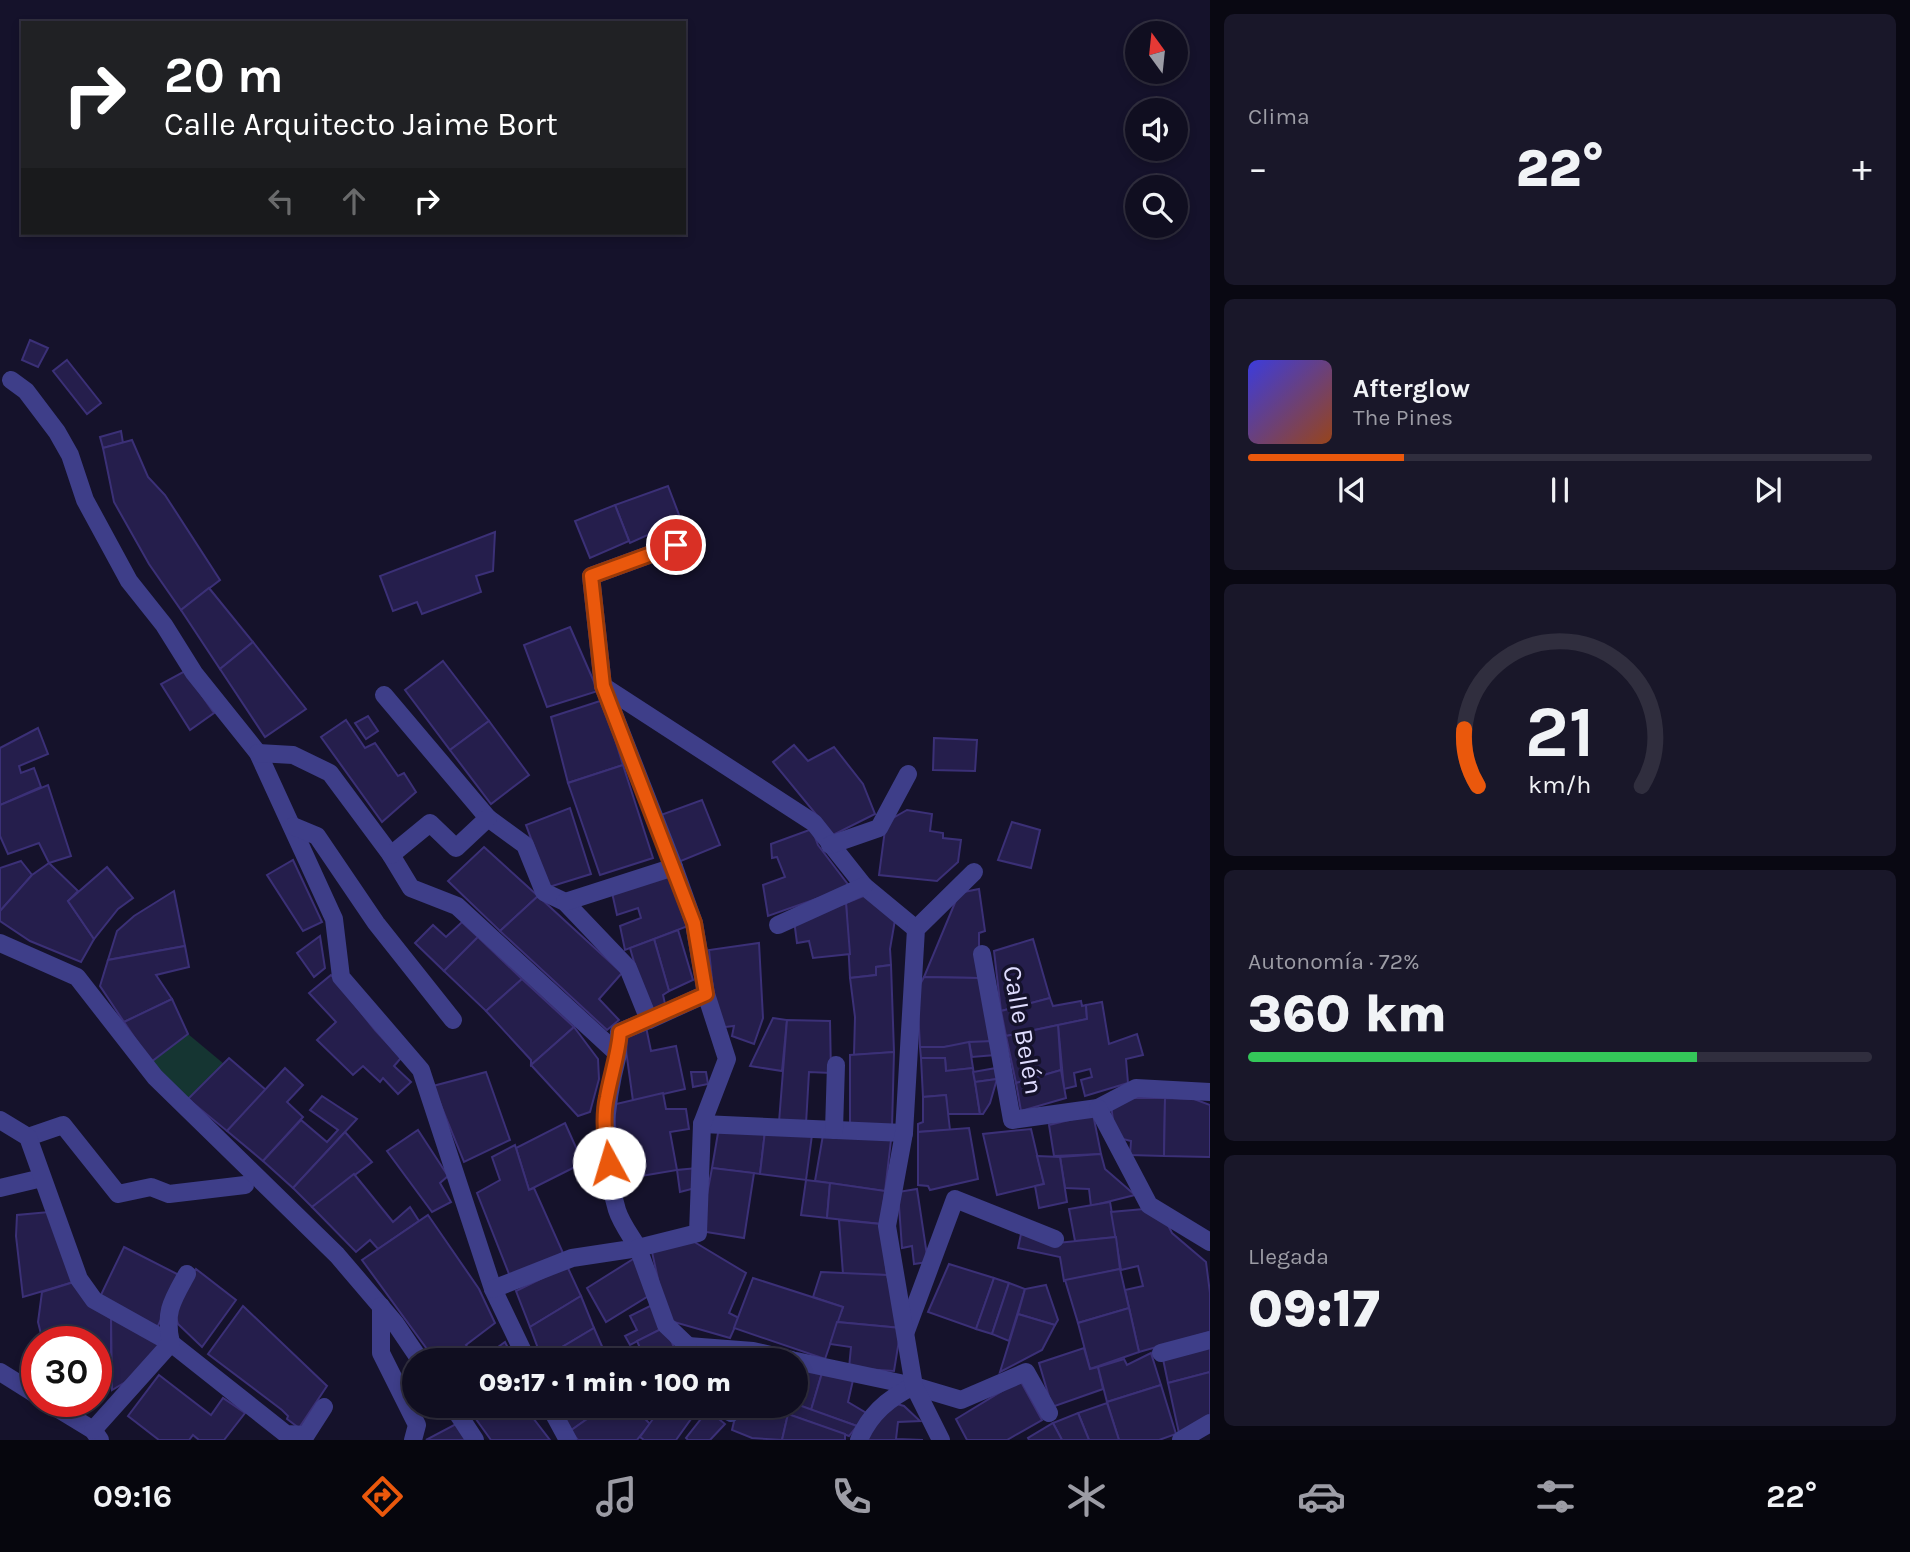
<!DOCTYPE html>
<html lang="es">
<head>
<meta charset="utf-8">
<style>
	:root { --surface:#100e20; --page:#191729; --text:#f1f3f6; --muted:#9c9ca5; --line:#302e3e; --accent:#ea580c }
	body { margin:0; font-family:Karla,sans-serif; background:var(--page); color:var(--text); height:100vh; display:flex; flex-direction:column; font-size:26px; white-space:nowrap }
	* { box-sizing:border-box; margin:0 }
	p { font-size:23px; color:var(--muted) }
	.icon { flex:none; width:38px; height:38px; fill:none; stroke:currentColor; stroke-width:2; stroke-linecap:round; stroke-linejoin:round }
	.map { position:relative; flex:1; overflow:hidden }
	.side { display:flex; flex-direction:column; gap:14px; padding:14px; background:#090812; width:700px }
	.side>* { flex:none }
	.banner { position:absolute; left:21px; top:21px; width:665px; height:214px; border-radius:0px; box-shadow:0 4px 10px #0003,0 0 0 2px var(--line); background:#202124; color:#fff; overflow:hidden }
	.needle { width:46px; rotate:345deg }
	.controls { position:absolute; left:1125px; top:21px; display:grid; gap:14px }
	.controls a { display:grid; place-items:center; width:63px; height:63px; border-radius:50%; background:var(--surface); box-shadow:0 4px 10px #0003,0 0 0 2px var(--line); font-size:35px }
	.speed { position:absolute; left:21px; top:1326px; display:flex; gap:14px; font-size:35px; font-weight:700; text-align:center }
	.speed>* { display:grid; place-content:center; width:91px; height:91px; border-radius:50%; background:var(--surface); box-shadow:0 4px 10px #0003,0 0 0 2px var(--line); line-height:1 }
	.speed .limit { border:10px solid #d22; background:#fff; color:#111 }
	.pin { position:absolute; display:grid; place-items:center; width:60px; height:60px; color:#fff; margin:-30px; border:4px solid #fff; border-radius:50%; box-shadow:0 2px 7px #0007 }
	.me { position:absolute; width:77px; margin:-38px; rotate:354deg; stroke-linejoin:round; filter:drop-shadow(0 0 5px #0008) }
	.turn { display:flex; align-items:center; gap:24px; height:147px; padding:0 28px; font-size:32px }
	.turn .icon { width:91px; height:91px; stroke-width:2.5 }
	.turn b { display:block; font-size:49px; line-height:60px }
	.lanes { display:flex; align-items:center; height:66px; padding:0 28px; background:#0003; justify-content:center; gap:35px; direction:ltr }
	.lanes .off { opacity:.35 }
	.big { font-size:52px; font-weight:800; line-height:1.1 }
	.side .card { flex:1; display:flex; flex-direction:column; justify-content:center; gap:10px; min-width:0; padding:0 24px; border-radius:10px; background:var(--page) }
	.side .dial { align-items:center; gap:0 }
	.dial svg { height:182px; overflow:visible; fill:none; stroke:var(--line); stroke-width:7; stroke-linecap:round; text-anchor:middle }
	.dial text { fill:var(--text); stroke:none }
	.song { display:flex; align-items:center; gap:21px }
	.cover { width:84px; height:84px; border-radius:10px; background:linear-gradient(135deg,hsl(240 70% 55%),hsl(20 70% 35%)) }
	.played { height:7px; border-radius:4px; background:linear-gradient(90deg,var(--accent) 25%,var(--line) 25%) }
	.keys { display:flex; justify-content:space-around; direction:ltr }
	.heat { display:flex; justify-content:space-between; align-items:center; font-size:38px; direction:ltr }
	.charge { height:10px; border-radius:5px; background:linear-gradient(90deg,#34c759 72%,var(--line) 0) }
	.trip { position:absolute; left:402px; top:1348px; width:406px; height:70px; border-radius:35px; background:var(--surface); box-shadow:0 4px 10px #0003,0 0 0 2px var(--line); font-weight:800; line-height:70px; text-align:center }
	.tab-bar { display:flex; height:112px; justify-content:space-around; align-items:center; background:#06060d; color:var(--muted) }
	.tab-bar .icon { width:49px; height:49px }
	.tab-bar .on { color:var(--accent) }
	.tab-bar b { font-size:32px; color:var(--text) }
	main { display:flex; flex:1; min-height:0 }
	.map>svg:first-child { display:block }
</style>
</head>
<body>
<main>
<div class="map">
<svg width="1210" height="1440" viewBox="0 0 1210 1440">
	<rect width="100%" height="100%" fill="#15122b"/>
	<polygon fill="#153532" points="188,1034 224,1064 188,1099 151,1062"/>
	<g fill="#251e4c" stroke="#3b3077" stroke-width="2">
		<polygon points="30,340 48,348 38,367 22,360"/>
		<polygon points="67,360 101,403 87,414 53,371"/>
		<polygon points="121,431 123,443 103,448 100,437"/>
		<polygon points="132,440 148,477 165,495 220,580 181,610 149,564 114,502 103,448"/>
		<polygon points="668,486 681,520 630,543 615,505"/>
		<polygon points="615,505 629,541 590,558 575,521"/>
		<polygon points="495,532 493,571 476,576 481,592 422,614 417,602 393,611 380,576"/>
		<polygon points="209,588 253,642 220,669 181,610"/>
		<polygon points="570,627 598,691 547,707 524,645"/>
		<polygon points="253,642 306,709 265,737 220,669"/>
		<polygon points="443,661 489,721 450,750 405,690"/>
		<polygon points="185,671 214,713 190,730 161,684"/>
		<polygon points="603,700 623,765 568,783 551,717"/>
		<polygon points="368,716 378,731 366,739 355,723"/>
		<polygon points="346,720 365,748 375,743 398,776 404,773 416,792 382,822 321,737"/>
		<polygon points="489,721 529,775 491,804 450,750"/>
		<polygon points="38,728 48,754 19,766 21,773 34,768 41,787 0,805 0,748"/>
		<polygon points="934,738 977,740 975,771 933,770"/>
		<polygon points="794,745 808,761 834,747 863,784 875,814 833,835 773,762"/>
		<polygon points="623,765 653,858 600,875 568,783"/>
		<polygon points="48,785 71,856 49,863 39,843 8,854 0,836 0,805"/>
		<polygon points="702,800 720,845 676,863 658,816"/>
		<polygon points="570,808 591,874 549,887 526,825"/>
		<polygon points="907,810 932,814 930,831 943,833 943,838 961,840 958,862 937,881 879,875 886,822"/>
		<polygon points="1012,822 1040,830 1031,868 998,860"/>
		<polygon points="812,829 818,845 850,887 768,916 763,885 785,877 777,857 772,858 771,844"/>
		<polygon points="484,847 538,896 500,931 448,881"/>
		<polygon points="293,860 322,922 303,931 267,875"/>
		<polygon points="21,861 32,875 0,911 0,868"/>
		<polygon points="49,863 78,891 68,901 94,939 81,962 30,941 0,921 0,911 32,875"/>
		<polygon points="107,867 133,898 118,909 94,939 68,901"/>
		<polygon points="669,871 688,926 625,950 620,926 641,918 638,908 617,915 611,888"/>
		<polygon points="979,889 985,931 979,933 979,978 924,977 959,893"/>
		<polygon points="174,891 185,946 108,960 117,931 134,916"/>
		<polygon points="866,895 896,914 890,949 891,965 876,967 876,975 850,978 846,903"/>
		<polygon points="538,896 622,973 599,999 619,1020 607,1030 500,931"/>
		<polygon points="846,903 850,954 813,958 809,941 797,943 794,920"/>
		<polygon points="462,922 478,937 444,971 415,943 433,925 446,937"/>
		<polygon points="678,930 693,980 669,991 654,939"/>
		<polygon points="320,936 325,968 314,977 297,953"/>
		<polygon points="478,937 522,979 486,1011 444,971"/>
		<polygon points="654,939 669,991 663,995 666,1008 649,1014 630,948"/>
		<polygon points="1033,939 1050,998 1001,1011 994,951"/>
		<polygon points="759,943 763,1018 754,1044 732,1036 734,1026 717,1028 709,950"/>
		<polygon points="185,946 189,967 156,975 172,999 124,1022 100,986 108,960"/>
		<polygon points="891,965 894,1052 854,1055 855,1017 850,978 876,975 876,967"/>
		<polygon points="331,975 375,1030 401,1058 394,1066 411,1082 398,1094 383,1078 380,1082 363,1066 353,1075 317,1040 336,1022 309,993"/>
		<polygon points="924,977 979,978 992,1041 944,1047 920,1047 917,990"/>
		<polygon points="522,979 574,1027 531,1065 531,1060 486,1011"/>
		<polygon points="1050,998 1053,1006 1081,1001 1082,1006 1086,1005 1087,1019 1006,1036 1001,1011"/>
		<polygon points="172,999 188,1034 151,1062 124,1022"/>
		<polygon points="1102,1002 1109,1044 1137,1034 1143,1055 1126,1059 1128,1083 1085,1096 1081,1080 1092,1077 1090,1069 1074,1073 1076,1086 1064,1089 1058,1025 1087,1019 1086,1005"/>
		<polygon points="773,1018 787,1020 782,1071 750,1066"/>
		<polygon points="787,1020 830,1021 831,1073 809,1072 806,1124 779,1122"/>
		<polygon points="1058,1025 1061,1070 1016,1083 1006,1036"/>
		<polygon points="574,1027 598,1059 599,1079 590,1112 578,1116 531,1065"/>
		<polygon points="646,1027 651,1051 676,1046 685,1089 633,1101 624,1036"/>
		<polygon points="993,1041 995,1055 972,1057 969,1042"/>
		<polygon points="969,1042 973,1068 946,1071 945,1058 921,1058 920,1047 944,1047"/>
		<polygon points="894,1052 892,1128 850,1125 850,1055"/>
		<polygon points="229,1058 266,1090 227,1131 188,1099"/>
		<polygon points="921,1058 945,1058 946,1071 973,1068 980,1114 947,1114 946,1095 923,1097"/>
		<polygon points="285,1068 303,1085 287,1102 303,1117 263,1161 227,1131"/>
		<polygon points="996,1068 997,1079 975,1082 973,1072"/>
		<polygon points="1061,1070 1066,1098 1021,1111 1016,1083"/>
		<polygon points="486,1072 510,1140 464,1162 433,1086"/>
		<polygon points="691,1072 706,1072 708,1084 693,1087"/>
		<polygon points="997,1079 990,1103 983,1114 980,1114 975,1082"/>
		<polygon points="663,1093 666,1109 686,1109 689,1129 670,1132 677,1170 623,1179 612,1105"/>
		<polygon points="946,1095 950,1130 918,1132 918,1124 923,1122 923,1097"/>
		<polygon points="322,1096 357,1119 293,1188 263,1161 301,1120 327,1142 338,1130 310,1110"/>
		<polygon points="1132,1098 1165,1098 1164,1156 1130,1155 1131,1141 1115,1137 1111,1104"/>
		<polygon points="1165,1098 1194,1099 1210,1105 1210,1157 1164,1156"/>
		<polygon points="1093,1114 1101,1154 1054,1156 1049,1125"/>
		<polygon points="565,1123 583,1163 529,1190 516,1148"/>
		<polygon points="719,1127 765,1131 760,1174 712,1168"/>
		<polygon points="969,1128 978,1179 930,1190 928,1186 918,1185 918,1132"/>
		<polygon points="1031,1129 1044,1184 997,1195 983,1134"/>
		<polygon points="418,1130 448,1176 440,1183 451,1202 432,1212 387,1151"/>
		<polygon points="765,1131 812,1135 806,1180 760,1174"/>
		<polygon points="345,1132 372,1162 312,1207 293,1188"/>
		<polygon points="823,1135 891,1140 885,1191 815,1181"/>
		<polygon points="515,1145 529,1190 534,1188 563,1253 511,1279 477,1193 500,1180 492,1157"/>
		<polygon points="1101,1154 1105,1169 1135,1195 1091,1206 1089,1189 1065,1188 1060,1157"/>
		<polygon points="1037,1156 1060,1157 1067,1202 1039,1208 1035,1186 1044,1184"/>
		<polygon points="697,1168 699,1187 680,1192 677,1170"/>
		<polygon points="712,1168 754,1173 744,1238 700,1231"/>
		<polygon points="354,1174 393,1222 410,1207 419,1221 378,1249 370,1240 356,1252 312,1207"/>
		<polygon points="806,1180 830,1183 827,1218 801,1215"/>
		<polygon points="830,1183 885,1191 881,1224 827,1218"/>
		<polygon points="917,1189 928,1262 914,1264 912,1246 902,1248 898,1192"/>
		<polygon points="1110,1202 1116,1237 1075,1241 1069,1209"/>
		<polygon points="1144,1209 1166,1221 1172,1233 1206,1262 1210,1293 1210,1332 1139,1352 1125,1290 1143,1286 1138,1266 1121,1270 1111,1212"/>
		<polygon points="49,1212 77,1281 23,1297 16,1236 17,1215"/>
		<polygon points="428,1215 479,1289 495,1323 466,1345 477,1360 435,1360 362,1260"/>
		<polygon points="839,1220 881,1224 887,1275 843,1274"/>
		<polygon points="1021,1234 1057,1243 1116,1237 1120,1269 1064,1281 1060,1257 1018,1248"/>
		<polygon points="691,1240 746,1273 729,1313 739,1318 730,1338 667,1320 652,1252"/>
		<polygon points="124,1247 181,1276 157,1328 99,1299"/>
		<polygon points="638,1256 650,1295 606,1322 587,1288"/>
		<polygon points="949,1264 994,1278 976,1329 928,1312"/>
		<polygon points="567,1266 581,1296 530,1327 516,1291"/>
		<polygon points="196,1269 236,1300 202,1347 178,1324 172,1305"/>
		<polygon points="1120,1269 1129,1308 1078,1323 1065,1280"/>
		<polygon points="821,1272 887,1275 901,1328 837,1322 843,1307 813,1297"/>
		<polygon points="753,1278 843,1307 825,1359 734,1328"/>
		<polygon points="994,1278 1009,1283 992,1334 976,1329"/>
		<polygon points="77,1281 111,1315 111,1378 96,1381 96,1342 43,1342 38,1322 42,1292"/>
		<polygon points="1009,1283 1025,1289 1009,1341 992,1334"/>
		<polygon points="1046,1285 1058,1320 1055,1325 1018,1314 1025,1289"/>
		<polygon points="581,1296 594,1328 542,1359 530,1327"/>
		<polygon points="654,1304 665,1327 630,1345 625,1336 637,1330 630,1316"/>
		<polygon points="243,1306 327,1386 299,1428 287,1419 288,1416 282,1410 208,1354"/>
		<polygon points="1129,1308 1139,1352 1090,1369 1078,1323"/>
		<polygon points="1018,1314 1055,1325 1042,1350 1000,1372"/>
		<polygon points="111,1315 165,1344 129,1380 112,1390"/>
		<polygon points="837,1322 901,1328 894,1371 849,1368 851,1347 830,1344"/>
		<polygon points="665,1327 678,1356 673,1360 645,1360 637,1341"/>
		<polygon points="594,1328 608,1360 543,1360 542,1359"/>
		<polygon points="505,1342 514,1360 480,1360"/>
		<polygon points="1210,1347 1210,1372 1168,1383 1163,1359"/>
		<polygon points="1084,1348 1090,1369 1098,1367 1103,1389 1052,1407 1039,1363"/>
		<polygon points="1151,1353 1161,1385 1107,1402 1098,1367 1124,1359 1127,1365"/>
		<polygon points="796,1366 822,1373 811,1410 796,1404"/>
		<polygon points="1210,1372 1210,1419 1179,1433 1168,1383"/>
		<polygon points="822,1373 853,1380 848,1402 868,1414 857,1426 811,1410"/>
		<polygon points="159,1375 211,1415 223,1398 245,1413 224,1440 199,1440 193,1435 189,1440 159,1440 128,1416"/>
		<polygon points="1020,1380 1042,1420 1007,1440 967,1440 956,1419"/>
		<polygon points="1161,1385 1176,1434 1159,1440 1119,1440 1107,1402"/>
		<polygon points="890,1402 904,1406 920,1421 898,1422 896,1439 923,1440 868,1440 868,1433"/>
		<polygon points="1107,1403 1119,1440 1089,1440 1078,1413"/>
		<polygon points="796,1404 857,1426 849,1436 762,1405"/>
		<polygon points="466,1405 486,1405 473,1415"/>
		<polygon points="486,1405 523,1405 550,1440 491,1440 473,1415"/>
		<polygon points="560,1405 607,1405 570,1431"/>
		<polygon points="607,1405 632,1405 650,1424 637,1440 578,1440 570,1431"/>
		<polygon points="663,1405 701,1405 676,1440 644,1440 640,1437"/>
		<polygon points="738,1405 762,1405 788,1414 782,1440 752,1438 732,1430"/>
		<polygon points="708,1410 725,1424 710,1440 688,1440 686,1438"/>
		<polygon points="1078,1413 1089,1440 1062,1440 1053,1423"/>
		<polygon points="788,1414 845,1434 845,1440 782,1440"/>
		<polygon points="1053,1423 1062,1440 1029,1440 1028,1438"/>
		<polygon points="456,1424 469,1440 426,1440"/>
	</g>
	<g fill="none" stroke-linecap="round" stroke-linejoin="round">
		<g stroke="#3e3e89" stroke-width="18">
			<polyline points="28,1137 63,1125 118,1194 151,1187 169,1194 245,1185"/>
			<polyline points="0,1188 42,1178"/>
			<polyline points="688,1346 753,1351 792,1360"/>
			<polyline points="796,1361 914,1386 961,1400 1026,1372 1049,1413"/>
			<polyline points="731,1413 733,1405"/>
		</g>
		<g stroke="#3e3e89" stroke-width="18">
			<polyline points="11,380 26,391 57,432 70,455 85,500 129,581 164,625 194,673 258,753 334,919 341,977 421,1070 493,1289 527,1360"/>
			<polyline points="603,686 814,823 864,886 916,929"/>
			<polyline points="384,695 488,818 525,845 544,892 565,902 628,968 649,1020 619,1032 618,1054"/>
			<path d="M258,753L293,755L330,773L391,855L411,888L457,906L618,1054C604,1108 600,1154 617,1210C621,1223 631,1236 638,1248L572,1258L493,1289"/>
			<polyline points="293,826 317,836 376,923 453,1020"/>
			<polyline points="830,845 879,828 908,774"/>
			<polyline points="391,855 430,823 456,848 488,818"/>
			<polyline points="674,867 603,686 591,576 676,545"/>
			<polyline points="565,902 674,867 694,923 706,994 649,1020"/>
			<polyline points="778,925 864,886"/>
			<polyline points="0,943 77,977 155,1077 337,1255 395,1323 420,1360"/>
			<polyline points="982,954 1012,1120 1098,1108 1136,1088 1210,1092"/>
			<polyline points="1098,1108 1149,1205 1210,1242"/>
			<polyline points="0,1120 28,1137 79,1279 94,1300 171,1343 286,1434 306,1435 324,1407"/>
			<polyline points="702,1124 904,1133"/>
			<polyline points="834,1130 836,1065"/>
			<polyline points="381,1306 381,1353 417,1425 413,1440"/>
			<polyline points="906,1331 955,1199 1055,1239"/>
			<polyline points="688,1346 666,1325 638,1248 698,1233 702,1124 727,1059 706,994"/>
			<polyline points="1161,1353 1210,1340"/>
			<polyline points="0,1372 37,1395"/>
			<polyline points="47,1402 93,1430 100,1440"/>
			<polyline points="452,1405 475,1440"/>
			<polyline points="549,1405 568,1440"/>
			<path d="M93,1430L171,1343C164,1312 172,1301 187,1274"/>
			<path d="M859,1440C869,1415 890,1397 914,1386"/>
			<polyline points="941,1440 914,1386 887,1226 904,1133 916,929 974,872"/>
			<polyline points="1181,1440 1210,1423"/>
		</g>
	</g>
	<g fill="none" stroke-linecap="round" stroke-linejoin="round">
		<g stroke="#983908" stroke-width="18">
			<path id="route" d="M609,1163C605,1142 602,1119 607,1097C611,1075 618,1055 620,1032L706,994L694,923L603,686L591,576L676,545"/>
		</g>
		<use href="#route" stroke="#ea580c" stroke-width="12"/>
	</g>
	<g text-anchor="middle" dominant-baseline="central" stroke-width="7" stroke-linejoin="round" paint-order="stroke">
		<g font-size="26" fill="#dfdcfe" stroke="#15122b">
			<text transform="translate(1023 1030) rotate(80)">Calle Belén</text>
		</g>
	</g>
</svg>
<div class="controls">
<a><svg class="needle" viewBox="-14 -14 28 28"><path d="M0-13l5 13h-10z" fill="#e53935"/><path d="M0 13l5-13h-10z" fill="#9c9ca5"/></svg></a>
<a><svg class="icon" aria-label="sound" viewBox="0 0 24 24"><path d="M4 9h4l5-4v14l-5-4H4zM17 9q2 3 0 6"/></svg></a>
<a><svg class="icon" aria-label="search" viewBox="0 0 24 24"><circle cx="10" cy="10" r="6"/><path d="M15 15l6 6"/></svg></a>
</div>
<div class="speed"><div class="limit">30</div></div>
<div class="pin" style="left:676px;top:545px;background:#d93025"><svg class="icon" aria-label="arrive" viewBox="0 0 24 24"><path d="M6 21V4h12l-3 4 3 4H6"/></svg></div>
<svg class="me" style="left:609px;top:1163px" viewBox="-20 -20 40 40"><circle r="19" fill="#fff"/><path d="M0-13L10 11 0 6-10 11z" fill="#ea580c"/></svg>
<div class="trip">09:17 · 1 min · 100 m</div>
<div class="banner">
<div class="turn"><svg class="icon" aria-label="right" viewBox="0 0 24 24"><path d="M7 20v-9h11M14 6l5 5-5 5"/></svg><div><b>20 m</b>Calle Arquitecto Jaime Bort</div></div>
<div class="lanes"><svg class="icon off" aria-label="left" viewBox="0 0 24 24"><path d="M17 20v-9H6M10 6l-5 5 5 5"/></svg><svg class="icon off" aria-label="ahead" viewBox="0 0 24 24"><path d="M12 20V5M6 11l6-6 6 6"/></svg><svg class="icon" aria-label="right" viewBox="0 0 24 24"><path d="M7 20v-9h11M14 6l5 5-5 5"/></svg></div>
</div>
</div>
<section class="side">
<div class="card"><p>Clima</p>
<div class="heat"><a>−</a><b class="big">22°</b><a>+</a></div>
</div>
<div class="card">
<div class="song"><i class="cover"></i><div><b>Afterglow</b><p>The Pines</p></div></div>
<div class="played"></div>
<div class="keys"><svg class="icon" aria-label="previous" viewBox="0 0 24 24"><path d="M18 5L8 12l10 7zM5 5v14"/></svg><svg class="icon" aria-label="pause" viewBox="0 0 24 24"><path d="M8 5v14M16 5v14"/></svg><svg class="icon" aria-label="next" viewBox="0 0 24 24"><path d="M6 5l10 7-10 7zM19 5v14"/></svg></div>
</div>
<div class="card dial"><svg viewBox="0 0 100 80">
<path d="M14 69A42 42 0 1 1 86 69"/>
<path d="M14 69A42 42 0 0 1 8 44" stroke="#ea580c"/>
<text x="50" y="56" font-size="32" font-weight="700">21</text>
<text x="50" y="72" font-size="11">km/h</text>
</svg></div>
<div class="card"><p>Autonomía · 72%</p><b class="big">360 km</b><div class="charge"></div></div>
<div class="card"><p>Llegada</p><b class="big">09:17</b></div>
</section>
</main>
<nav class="tab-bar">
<b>09:16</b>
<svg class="icon on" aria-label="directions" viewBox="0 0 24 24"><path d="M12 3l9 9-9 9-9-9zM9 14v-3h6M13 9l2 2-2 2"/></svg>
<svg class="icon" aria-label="music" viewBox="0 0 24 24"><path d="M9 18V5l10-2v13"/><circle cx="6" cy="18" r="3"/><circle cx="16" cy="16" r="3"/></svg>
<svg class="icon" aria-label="phone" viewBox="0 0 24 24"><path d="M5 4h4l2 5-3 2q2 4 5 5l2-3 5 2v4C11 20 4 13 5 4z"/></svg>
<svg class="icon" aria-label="climate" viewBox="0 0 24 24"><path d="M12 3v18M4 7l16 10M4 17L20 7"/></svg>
<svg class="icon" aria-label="car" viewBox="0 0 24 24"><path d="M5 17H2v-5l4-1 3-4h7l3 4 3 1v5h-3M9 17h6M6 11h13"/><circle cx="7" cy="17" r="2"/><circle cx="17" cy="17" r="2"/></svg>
<svg class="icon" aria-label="filters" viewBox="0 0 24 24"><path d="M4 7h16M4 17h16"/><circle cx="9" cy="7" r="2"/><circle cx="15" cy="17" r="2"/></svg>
<b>22°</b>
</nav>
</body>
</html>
